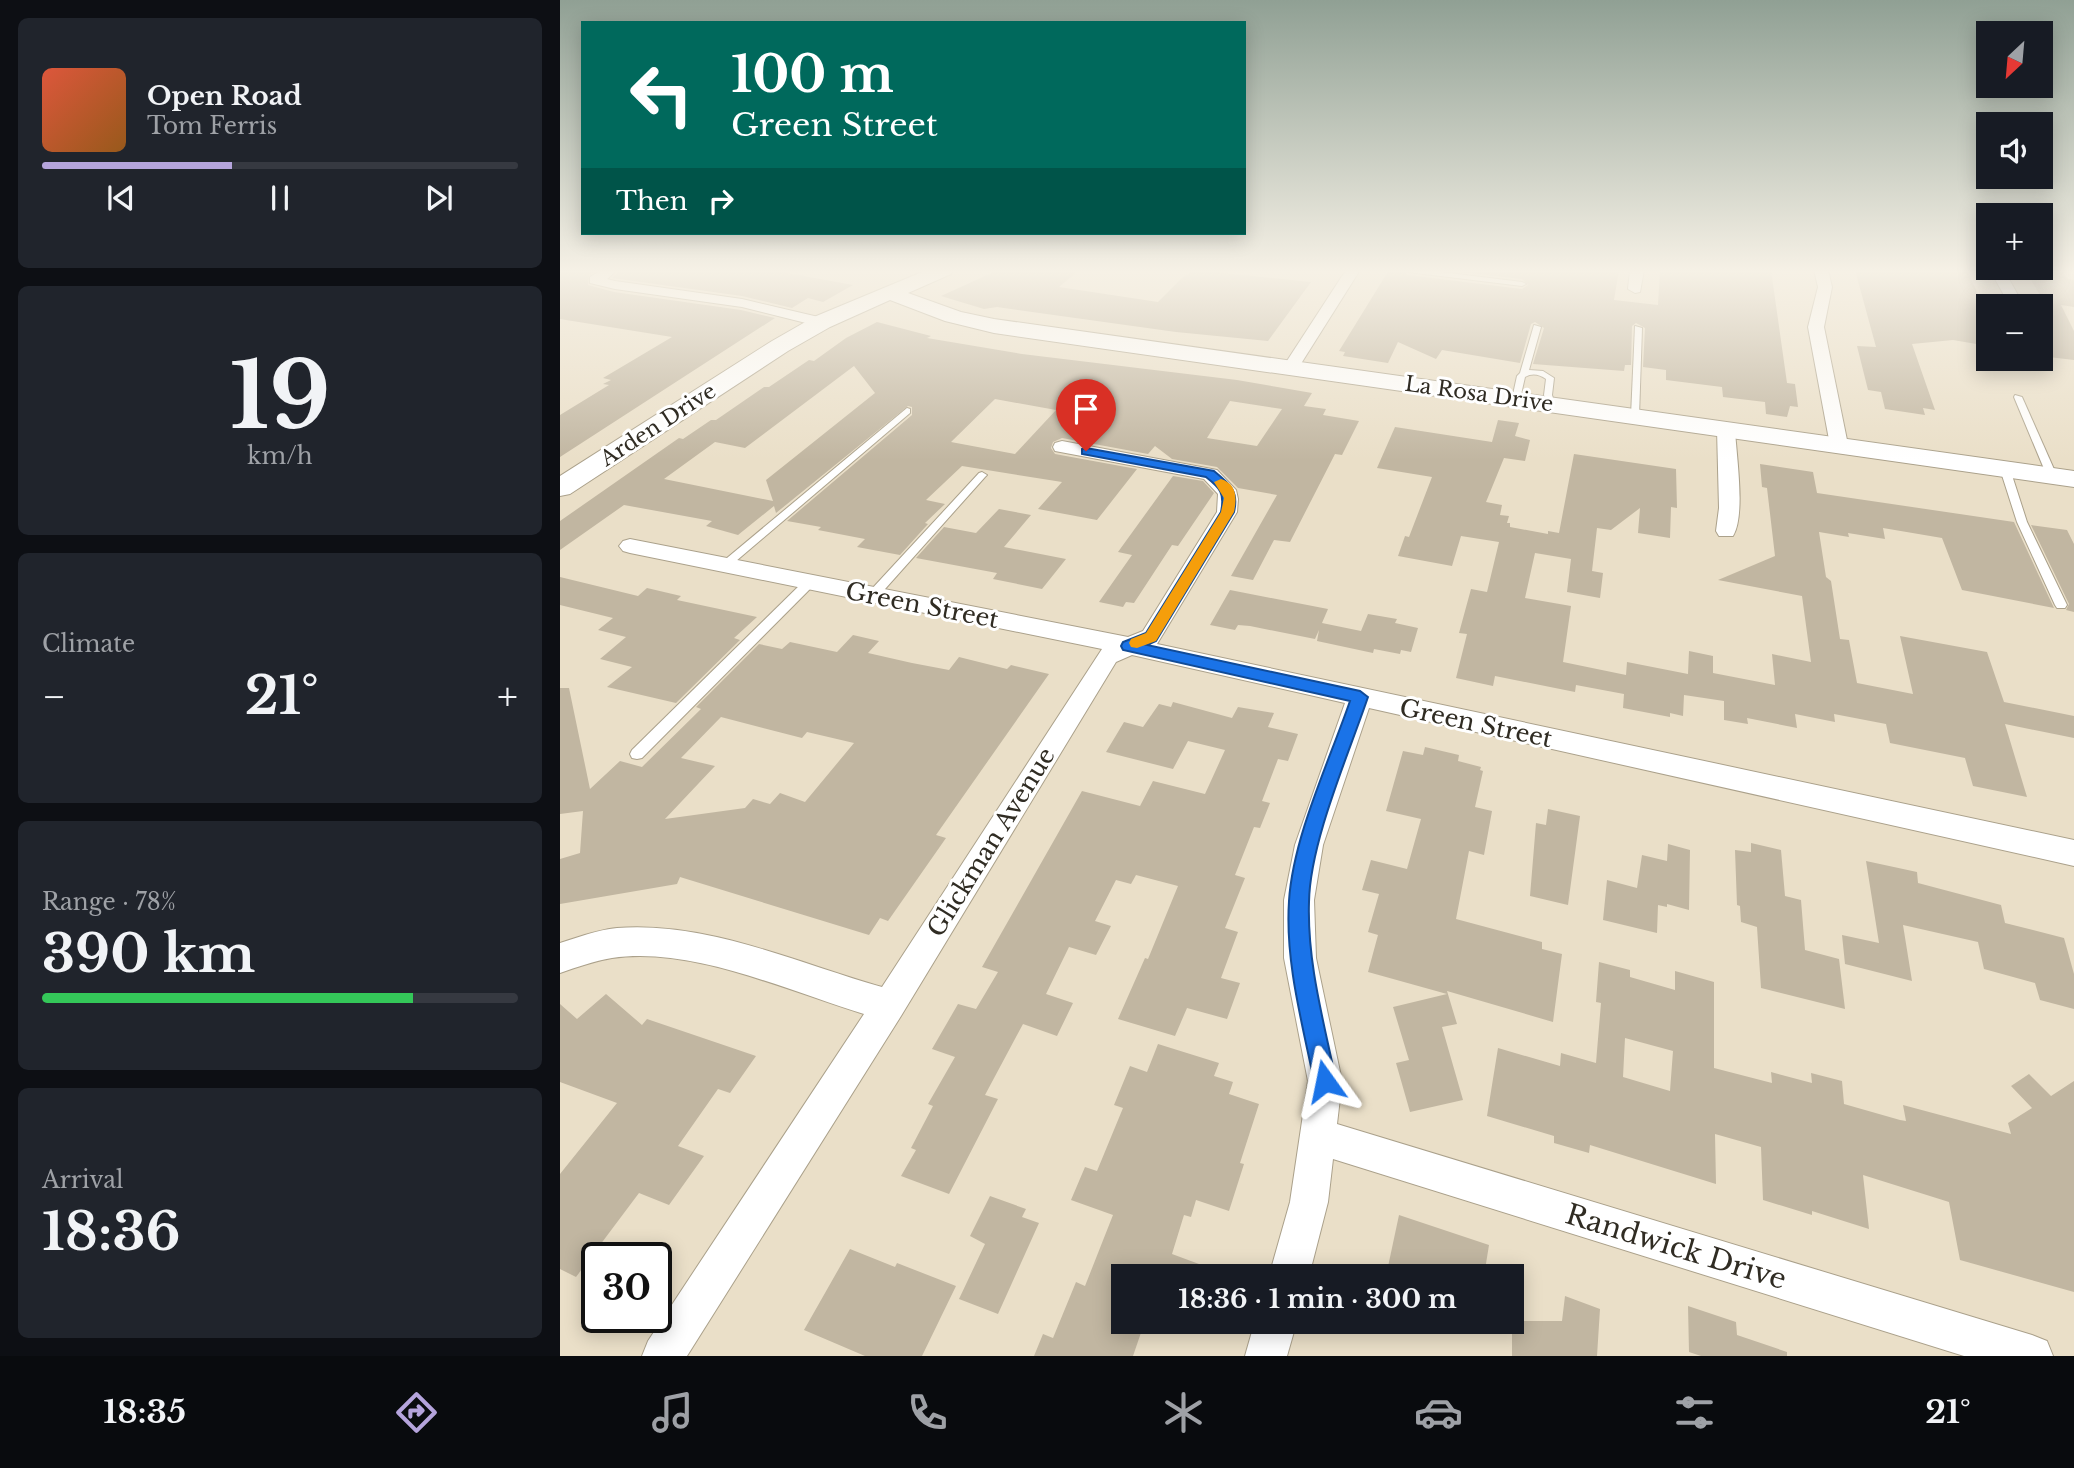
<!DOCTYPE html>
<html lang="en">
<head>
<meta charset="utf-8">
<style>
	:root { --surface:#171b24; --page:#20242c; --text:#f1f3f6; --muted:#9ea1a6; --line:#363941; --accent:#b5a4dc }
	body { margin:0; font-family:"Libre Baskerville",serif; background:var(--page); color:var(--text); height:100vh; display:flex; flex-direction:column; font-size:26px; white-space:nowrap }
	* { box-sizing:border-box; margin:0 }
	p { font-size:23px; color:var(--muted) }
	.icon { flex:none; width:38px; height:38px; fill:none; stroke:currentColor; stroke-width:2; stroke-linecap:round; stroke-linejoin:round }
	.map { position:relative; flex:1; overflow:hidden }
	.details { display:flex; flex-direction:column; gap:18px; padding:18px; background:#0d0f14; width:560px }
	.details>* { flex:none }
	.banner { position:absolute; left:21px; top:21px; width:665px; height:214px; border-radius:0px; box-shadow:0 4px 18px #0003; background:#00695c; color:#fff; overflow:hidden }
	.needle { width:46px; rotate:206deg }
	.controls { position:absolute; left:1416px; top:21px; display:grid; gap:14px }
	.controls a { display:grid; place-items:center; width:77px; height:77px; border-radius:0px; background:var(--surface); box-shadow:0 4px 18px #0003; font-size:35px }
	.speed { position:absolute; left:21px; top:1242px; display:flex; gap:14px; font-size:35px; font-weight:700; text-align:center }
	.speed>* { display:grid; place-content:center; width:91px; height:91px; border-radius:50%; background:var(--surface); box-shadow:0 4px 18px #0003; line-height:1 }
	.speed .limit { border:4px solid #111; border-radius:10px; background:#fff; color:#111 }
	.pin { position:absolute; display:grid; place-items:center; width:60px; height:60px; color:#fff; margin:-72px -30px; border-radius:50% 50% 50% 0; rotate:-45deg; box-shadow:0 0 7px #0007 }
	.pin .icon { rotate:45deg }
	.me { position:absolute; width:77px; margin:-38px; rotate:348deg; stroke-linejoin:round; filter:drop-shadow(0 0 5px #0008) }
	.turn { display:flex; align-items:center; gap:24px; height:147px; padding:0 35px; font-size:32px }
	.turn .icon { width:91px; height:91px; stroke-width:2.5 }
	.turn b { display:block; font-size:49px; line-height:60px }
	.then { display:flex; align-items:center; height:66px; padding:0 35px; background:#0003; gap:14px; font-size:26px }
	.big { font-size:52px; font-weight:700; line-height:1.1 }
	.details .tile { flex:1; display:flex; flex-direction:column; justify-content:center; gap:10px; min-width:0; padding:0 24px; border-radius:10px; background:var(--page) }
	.details .dial { align-items:center; gap:0 }
	.dial b { font-size:91px; line-height:1 }
	.song { display:flex; align-items:center; gap:21px }
	.cover { width:84px; height:84px; border-radius:10px; background:linear-gradient(135deg,hsl(10 70% 55%),hsl(30 70% 35%)) }
	.played { height:7px; border-radius:4px; background:linear-gradient(90deg,var(--accent) 40%,var(--line) 40%) }
	.keys { display:flex; justify-content:space-around; direction:ltr }
	.heat { display:flex; justify-content:space-between; align-items:center; font-size:38px; direction:ltr }
	.charge { height:10px; border-radius:5px; background:linear-gradient(90deg,#34c759 78%,var(--line) 0) }
	.trip { position:absolute; left:551px; top:1264px; width:413px; height:70px; border-radius:0px; background:var(--surface); box-shadow:0 4px 18px #0003; font-weight:700; line-height:70px; text-align:center }
	.tabs { display:flex; height:112px; justify-content:space-around; align-items:center; background:#090b0e; color:var(--muted) }
	.tabs .icon { width:49px; height:49px }
	.tabs .selected { color:var(--accent) }
	.tabs b { font-size:32px; color:var(--text) }
	main { display:flex; flex:1; min-height:0 }
	.map>svg:first-child { display:block }
</style>
</head>
<body>
<main>
<section class="details">
<div class="tile">
<div class="song"><i class="cover"></i><div><b>Open Road</b><p>Tom Ferris</p></div></div>
<div class="played"></div>
<div class="keys"><svg class="icon" aria-label="previous" viewBox="0 0 24 24"><path d="M18 5L8 12l10 7zM5 5v14"/></svg><svg class="icon" aria-label="pause" viewBox="0 0 24 24"><path d="M8 5v14M16 5v14"/></svg><svg class="icon" aria-label="next" viewBox="0 0 24 24"><path d="M6 5l10 7-10 7zM19 5v14"/></svg></div>
</div>
<div class="tile dial"><b>19</b><p>km/h</p></div>
<div class="tile"><p>Climate</p>
<div class="heat"><a>−</a><b class="big">21°</b><a>+</a></div>
</div>
<div class="tile"><p>Range · 78%</p><b class="big">390 km</b><div class="charge"></div></div>
<div class="tile"><p>Arrival</p><b class="big">18:36</b></div>
</section>
<div class="map">
<svg width="1514" height="1356" viewBox="0 0 1514 1356">
	<rect width="100%" height="100%" fill="#eadfc8"/>
	<g fill="#c1b6a1" fill-rule="evenodd">
		<polygon points="0,270 36,270 29,275 28,285 54,292 181,310 215,318 0,457 0,415 49,385 43,384 51,380 43,378 112,337 0,319"/>
		<polygon points="60,270 211,270 293,285 263,302 248,298 232,308 182,296 52,278"/>
		<polygon points="438,270 519,270 499,287 598,302 622,278 634,270 751,282 708,341 616,332 437,307 424,309 381,296"/>
		<polygon points="829,270 843,270 848,275 962,289 968,285 962,279 884,270 1059,270 1054,300 1098,305 1100,270 1211,270 1227,383 1235,384 1238,407 1230,406 1227,417 1206,414 1205,402 1163,397 1162,387 1106,380 1106,370 1083,367 1085,328 1076,323 1072,326 1071,365 1065,365 1064,371 973,364 984,328 975,322 971,324 960,363 882,350 876,359 838,342 828,363 783,356 785,352 779,351"/>
		<polygon points="1295,270 1407,270 1428,316 1428,346 1393,340 1352,344 1375,410 1363,408 1365,415 1325,409 1321,392 1308,390 1297,346 1316,347"/>
		<polygon points="1465,270 1502,270 1508,279 1514,280 1514,307 1501,305 1514,331 1514,360 1480,356 1480,295"/>
		<path d="M317,322L371,336L367,338L462,354L677,380L752,393L744,406L766,409L763,415L799,421L782,455L775,454L730,542L714,540L693,580L671,576L717,495L678,488L657,467L612,459L595,446L588,454L502,438L493,442L491,448L495,454L577,469L537,520L478,509L502,482L402,466L366,500L385,504L365,523L368,524L340,555L297,547L305,539L258,530L261,527L227,521L352,415V407L348,406L216,513L214,506L178,535L146,526L152,521L64,505L0,550V521L119,438L123,439L151,420H156L204,387H209L249,360L254,361L286,338ZM294,366L315,393L206,480L213,501L104,479L155,442L185,448ZM435,399L496,410L455,454L391,442ZM670,401L722,409L697,446L647,438Z"/>
		<polygon points="938,420 959,423 955,436 970,440 965,461 944,458 926,502 942,505 940,515 949,516 947,523 950,523 950,527 988,534 988,531 999,533 1014,454 1116,469 1117,508 1111,507 1110,538 1078,533 1080,508 1051,530 1037,528 1032,571 1043,573 1040,598 1007,592 1011,559 975,553 965,598 1011,606 1003,662 1066,675 1067,662 1128,674 1129,651 1153,656 1153,673 1215,685 1212,654 1251,662 1242,596 1158,580 1215,556 1207,488 1202,487 1200,464 1253,472 1257,493 1454,522 1494,608 1402,590 1382,538 1323,528 1325,539 1288,533 1289,537 1259,532 1266,577 1271,581 1280,639 1289,640 1297,683 1353,694 1340,636 1427,652 1444,702 1514,716 1514,738 1445,724 1467,797 1413,786 1405,758 1330,743 1326,724 1274,714 1275,722 1235,714 1237,728 1187,718 1188,724 1164,720 1164,701 1124,695 1123,716 1110,713 1110,717 1063,708 1064,694 1016,685 1015,692 935,676 933,686 896,678 907,634 899,633 911,589 927,592 939,542 901,536 892,566 838,556 845,536 849,537 872,477 817,468 835,427 932,442"/>
		<polygon points="613,476 643,481 654,493 618,546 612,545 574,603 566,602 563,607 539,602 572,555 558,552"/>
		<polygon points="439,509 471,515 444,547 506,559 482,589 433,579 437,573 356,558 384,527 416,533"/>
		<polygon points="1471,525 1507,530 1514,544 1514,612 1506,610 1509,604"/>
		<polygon points="0,577 78,596 87,588 121,596 117,600 197,617 174,638 180,640 116,703 47,687 72,667 40,659 66,637 38,630 53,618 0,605"/>
		<polygon points="670,590 768,609 762,623 801,631 808,614 837,619 835,623 858,628 851,652 841,650 840,654 814,649 813,653 757,641 759,630 755,639 690,626 678,625 675,630 650,625"/>
		<path d="M293,635L319,641L308,653L352,663L389,670L399,657L447,669L451,665L489,674L376,835L386,838L328,921L320,918L309,935L120,877L117,884L0,904V859L20,853L23,811L0,814V688H9L30,789L60,761L82,767L141,709L136,707L199,644L222,649L230,642L277,652ZM161,717L242,738L247,732L294,743L245,802L220,793L210,804L193,799L185,808L105,819L155,766L121,758Z"/>
		<polygon points="613,702 672,718 678,707 714,713 708,727 738,734 728,761 718,759 702,801 710,803 700,828 694,827 675,875 685,878 665,928 678,932 661,978 680,983 667,1019 627,1008 615,1036 558,1019 585,958 588,959 618,886 576,875 571,884 556,880 535,921 551,926 536,955 509,947 486,994 513,1003 497,1036 463,1024 425,1095 438,1099 389,1194 341,1176 356,1150 351,1148 373,1106 368,1104 395,1057 372,1049 398,1004 416,1009 438,972 422,967 522,791 580,806 593,781 645,794 665,750 628,741 613,769 546,752 564,722 583,727 599,704 611,707"/>
		<polygon points="865,747 899,755 898,761 921,767 920,770 923,771 915,807 932,811 924,855 909,851 896,919 982,942 982,949 1002,954 993,1022 887,991 897,1024 882,1027 903,1100 850,1112 836,1063 849,1060 833,1007 887,994 808,972 818,935 808,932 819,894 802,890 811,860 847,869 861,819 826,811 843,751 863,755"/>
		<polygon points="988,809 1020,816 1008,905 970,896 976,823 986,825"/>
		<polygon points="1191,843 1221,850 1225,896 1241,900 1245,950 1279,959 1285,1009 1201,988 1197,927 1181,922 1180,906 1177,905 1175,850 1191,852"/>
		<polygon points="1108,844 1130,850 1129,910 1107,904 1107,907 1098,905 1097,933 1043,920 1047,880 1077,888 1082,855 1107,861"/>
		<polygon points="1306,861 1357,872 1358,883 1441,905 1445,923 1504,938 1514,974 1514,1009 1480,1000 1475,983 1424,969 1418,942 1343,925 1352,981 1285,964 1282,935 1319,943"/>
		<path d="M1039,962L1070,970V977L1115,990V971L1154,982V1068L1212,1083L1211,1072L1252,1083L1251,1073L1282,1081L1284,1104L1340,1120L1346,1121L1343,1105L1451,1134L1448,1123L1472,1108L1451,1086L1469,1074L1491,1096L1514,1081V1292L1400,1260L1389,1202L1303,1175L1309,1229L1252,1211V1215L1203,1200L1201,1147L1155,1134L1156,1184L1030,1145L1029,1153L994,1143V1136L927,1116L938,1048L1000,1066L1001,1053L1036,1063L1041,1003L1036,1002ZM1065,1038L1113,1051L1110,1091L1063,1077Z"/>
		<polygon points="46,994 82,1025 87,1019 196,1056 170,1093 158,1089 118,1146 144,1156 109,1205 79,1193 16,1277 0,1269 0,1174 57,1103 0,1082 0,1004 17,1019"/>
		<polygon points="598,1044 659,1063 654,1076 673,1082 669,1094 699,1104 680,1163 684,1164 669,1211 636,1200 631,1217 624,1215 612,1254 666,1274 666,1276 564,1276 564,1321 585,1321 573,1356 474,1356 483,1334 493,1338 516,1282 525,1286 553,1215 511,1200 525,1167 537,1171 563,1108 554,1105 570,1066 587,1072"/>
		<polygon points="430,1196 466,1209 462,1217 479,1223 438,1314 399,1299 425,1244 410,1236"/>
		<polygon points="839,1215 929,1245 924,1276 826,1276"/>
		<polygon points="290,1249 335,1267 337,1263 396,1286 362,1356 305,1356 244,1330"/>
		<polygon points="1005,1296 1040,1309 1037,1356 952,1356 952,1321 1002,1321"/>
		<polygon points="1128,1306 1176,1322 1177,1335 1227,1352 1227,1356 1141,1356 1129,1352"/>
	</g>
	<g fill="none" stroke-linecap="round" stroke-linejoin="round">
		<g stroke="#aba18b" stroke-width="2">
			<g id="lane">
				<polygon points="845,270 864,270 962,282 966,284 962,286 848,272"/>
				<path d="M974,325L981,327L969,370L983,371L994,378L992,395L995,404L991,407L987,404L984,395L986,379C979,374 972,373 965,377L960,399L956,402L952,399L957,376L960,373Z"/>
				<polygon points="1075,326 1082,328 1079,416 1075,419 1071,416"/>
				<polygon points="1455,395 1462,397 1497,476 1495,478 1492,479 1487,476 1454,397"/>
				<polygon points="347,408 350,409 350,413 169,567 161,567 160,565 161,563"/>
				<polygon points="1445,466 1450,469 1467,522 1507,605 1505,608 1497,608 1495,605 1457,522 1440,469"/>
				<polygon points="422,472 427,475 425,477 317,598 309,598 307,595 309,592 419,473"/>
				<polygon points="250,578 254,579 256,582 254,585 82,758 77,759 72,758 70,754 72,750 246,579"/>
			</g>
		</g>
		<g stroke="#aba18b" stroke-width="2">
			<g id="street">
				<polygon points="41,270 57,270 47,279 55,281 182,299 267,319 270,322 262,327 182,307 55,289 30,283 30,277"/>
				<polygon points="786,270 800,270 737,370 725,370 723,367"/>
				<polygon points="1070,270 1084,270 1080,292 1075,293 1068,289"/>
				<polygon points="1254,270 1268,270 1272,287 1264,327 1288,445 1279,451 1270,445 1248,327 1258,287"/>
				<polygon points="1430,270 1444,270 1464,306 1450,306"/>
				<path d="M1166,424L1175,429C1176,454 1186,515 1173,536H1159L1156,531L1159,508L1157,429Z"/>
				<path d="M502,441L657,470L676,490L678,499L677,512L597,644L1514,840V866L809,708L763,845L754,900L756,958L782,1081L777,1124L1472,1335L1487,1341L1493,1356H1404L773,1159L768,1202L749,1276H709L730,1202L748,1081L724,958V900L735,845L785,703L572,655L556,662L341,1016L127,1356H82L88,1341L304,1014C228,991 132,946 52,958C34,961 17,967 0,973V943C19,937 37,930 57,928C147,921 237,963 322,987L542,649L70,553L63,551L59,546L63,541L70,539L568,637L583,631L657,512L658,494L644,479L495,451L493,447L495,443Z"/>
				<polygon points="695,1321 737,1321 727,1356 685,1356"/>
			</g>
		</g>
		<g stroke="#aba18b" stroke-width="2">
			<polygon id="secondary" points="367,270 394,270 391,274 348,293 401,312 434,319 1514,471 1514,487 434,333 385,321 330,300 270,327 228,351 10,494 0,496 0,476 212,341 254,317"/>
		</g>
		<use href="#lane" fill="#fff" fill-rule="evenodd"/>
		<use href="#street" fill="#fff" fill-rule="evenodd"/>
		<use href="#secondary" fill="#fff" fill-rule="evenodd"/>
	</g>
	<linearGradient id="sky" x2="0" y2="1"><stop stop-color="#90a094"/><stop offset="0.59" stop-color="#f6f1e6"/><stop offset="1" stop-color="#f6f1e6" stop-opacity="0"/></linearGradient>
	<rect width="1514" height="460" fill="url(#sky)"/>
	<path fill="#1a73e8" stroke="#114b97" stroke-width="2" d="M526,448L654,471C670,484 679,491 674,512L596,641L587,645L800,691L808,697C788,756 750,842 749,902C747,963 764,1022 776,1081L773,1089L765,1092L757,1089L754,1081C742,1022 725,961 729,901C733,837 769,762 790,701L563,650L561,646L563,642L586,633L661,512C665,493 660,488 646,477L522,454V449Z"/>
	<path fill="#f59e0b" d="M661,479C677,484 677,498 674,512L596,641L577,648L571,647L569,643L571,639L586,633L661,512L664,498L654,482Z"/>
	<g text-anchor="middle" dominant-baseline="central" stroke-width="6" stroke-linejoin="round" paint-order="stroke">
		<g font-size="21" fill="#302c23" stroke="#fff">
			<text transform="translate(919 394) rotate(8)">La Rosa Drive</text>
			<text transform="translate(98 425) rotate(-33)">Arden Drive</text>
		</g>
		<g font-size="24" fill="#302c23" stroke="#fff">
			<text transform="translate(362 605) rotate(11)">Green Street</text>
			<text transform="translate(916 723) rotate(12)">Green Street</text>
			<text transform="translate(431 842) rotate(-58)">Glickman Avenue</text>
		</g>
		<g font-size="28" fill="#302c23" stroke="#fff">
			<text transform="translate(1116 1247) rotate(17)">Randwick Drive</text>
		</g>
	</g>
</svg>
<div class="controls">
<a><svg class="needle" viewBox="-14 -14 28 28"><path d="M0-13l5 13h-10z" fill="#e53935"/><path d="M0 13l5-13h-10z" fill="#9ea1a6"/></svg></a>
<a><svg class="icon" aria-label="sound" viewBox="0 0 24 24"><path d="M4 9h4l5-4v14l-5-4H4zM17 9q2 3 0 6"/></svg></a>
<a>+</a>
<a>−</a>
</div>
<div class="speed"><div class="limit">30</div></div>
<div class="pin" style="left:526px;top:451px;background:#d93025"><svg class="icon" aria-label="arrive" viewBox="0 0 24 24"><path d="M6 21V4h12l-3 4 3 4H6"/></svg></div>
<svg class="me" style="left:765px;top:1081px" viewBox="-20 -20 40 40"><path d="M0-17L14 15 0 8-14 15z" fill="#1a73e8" stroke="#fff" stroke-width="4"/></svg>
<div class="trip">18:36 · 1 min · 300 m</div>
<div class="banner">
<div class="turn"><svg class="icon" aria-label="left" viewBox="0 0 24 24"><path d="M17 20v-9H6M10 6l-5 5 5 5"/></svg><div><b>100 m</b>Green Street</div></div>
<div class="then">Then<svg class="icon" aria-label="right" viewBox="0 0 24 24"><path d="M7 20v-9h11M14 6l5 5-5 5"/></svg></div>
</div>
</div>
</main>
<nav class="tabs">
<b>18:35</b>
<svg class="icon selected" aria-label="directions" viewBox="0 0 24 24"><path d="M12 3l9 9-9 9-9-9zM9 14v-3h6M13 9l2 2-2 2"/></svg>
<svg class="icon" aria-label="music" viewBox="0 0 24 24"><path d="M9 18V5l10-2v13"/><circle cx="6" cy="18" r="3"/><circle cx="16" cy="16" r="3"/></svg>
<svg class="icon" aria-label="phone" viewBox="0 0 24 24"><path d="M5 4h4l2 5-3 2q2 4 5 5l2-3 5 2v4C11 20 4 13 5 4z"/></svg>
<svg class="icon" aria-label="climate" viewBox="0 0 24 24"><path d="M12 3v18M4 7l16 10M4 17L20 7"/></svg>
<svg class="icon" aria-label="car" viewBox="0 0 24 24"><path d="M5 17H2v-5l4-1 3-4h7l3 4 3 1v5h-3M9 17h6M6 11h13"/><circle cx="7" cy="17" r="2"/><circle cx="17" cy="17" r="2"/></svg>
<svg class="icon" aria-label="filters" viewBox="0 0 24 24"><path d="M4 7h16M4 17h16"/><circle cx="9" cy="7" r="2"/><circle cx="15" cy="17" r="2"/></svg>
<b>21°</b>
</nav>
</body>
</html>
